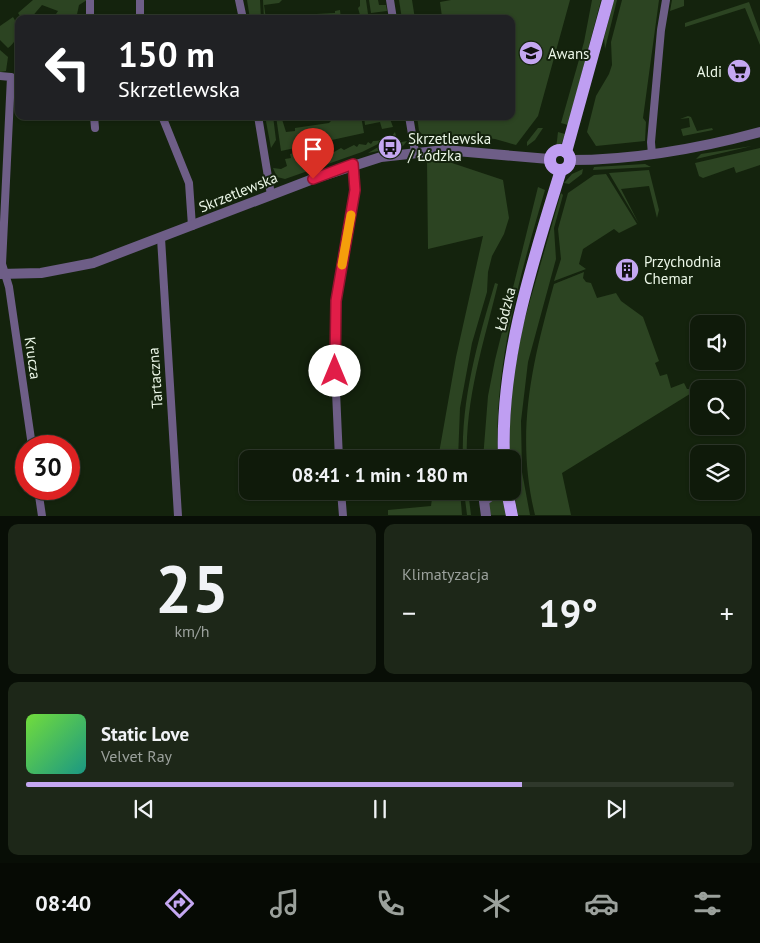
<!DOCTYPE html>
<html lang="pl">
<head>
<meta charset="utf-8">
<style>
	:root { --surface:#0f1a0a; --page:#1d2718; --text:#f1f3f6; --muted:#9ba19c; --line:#2f382b; --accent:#c4a7f1 }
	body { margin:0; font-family:"PT Sans",sans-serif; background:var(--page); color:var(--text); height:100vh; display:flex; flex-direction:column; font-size:19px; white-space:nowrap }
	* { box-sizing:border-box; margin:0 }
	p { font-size:16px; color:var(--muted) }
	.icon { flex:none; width:28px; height:28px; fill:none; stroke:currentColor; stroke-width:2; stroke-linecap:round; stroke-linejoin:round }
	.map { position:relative; height:516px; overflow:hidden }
	.details { display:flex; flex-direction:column; gap:8px; padding:8px; background:#080e06; flex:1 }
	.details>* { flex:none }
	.banner { position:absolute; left:15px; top:15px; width:500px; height:105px; border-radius:10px; box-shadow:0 1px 4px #0004,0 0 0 1px var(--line); background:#202124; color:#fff; overflow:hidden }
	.controls { position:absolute; left:690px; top:315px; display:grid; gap:10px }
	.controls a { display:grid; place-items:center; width:55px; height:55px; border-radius:10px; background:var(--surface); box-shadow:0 1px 4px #0004,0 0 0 1px var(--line); font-size:25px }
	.speed { position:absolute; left:15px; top:435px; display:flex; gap:10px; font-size:25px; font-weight:700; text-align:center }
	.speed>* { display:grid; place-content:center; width:65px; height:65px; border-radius:50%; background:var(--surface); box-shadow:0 1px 4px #0004,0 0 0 1px var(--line); line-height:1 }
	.speed .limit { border:8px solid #d22; background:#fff; color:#111 }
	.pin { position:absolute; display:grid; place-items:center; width:42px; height:42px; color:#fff; margin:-51px -21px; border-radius:50% 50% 50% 0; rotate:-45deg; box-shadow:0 0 5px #0007 }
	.pin .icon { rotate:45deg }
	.me { position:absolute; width:55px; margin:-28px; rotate:0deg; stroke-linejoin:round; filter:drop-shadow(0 0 4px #0008) }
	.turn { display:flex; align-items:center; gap:18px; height:105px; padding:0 20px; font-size:22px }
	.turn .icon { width:65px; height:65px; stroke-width:2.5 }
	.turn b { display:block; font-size:35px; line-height:42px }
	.big { font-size:38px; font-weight:600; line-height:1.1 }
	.details .tile { flex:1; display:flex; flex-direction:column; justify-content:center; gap:8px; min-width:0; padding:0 18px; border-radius:10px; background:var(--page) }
	.details .dial { align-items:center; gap:0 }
	.dial b { font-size:65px; line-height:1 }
	.song { display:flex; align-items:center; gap:15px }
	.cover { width:60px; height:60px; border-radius:8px; background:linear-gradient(135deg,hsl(100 70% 55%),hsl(170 70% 35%)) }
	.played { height:5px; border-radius:2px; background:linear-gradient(90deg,var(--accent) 70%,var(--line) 70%) }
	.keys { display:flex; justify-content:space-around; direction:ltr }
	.heat { display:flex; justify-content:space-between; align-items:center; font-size:28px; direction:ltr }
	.details .tiles { flex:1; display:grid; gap:8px; grid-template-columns:1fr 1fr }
	.tile:last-child { grid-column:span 2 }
	.trip { position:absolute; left:239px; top:450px; width:282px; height:50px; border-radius:10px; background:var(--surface); box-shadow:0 1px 4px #0004,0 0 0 1px var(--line); font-weight:600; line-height:50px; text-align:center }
	.tab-bar { display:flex; height:80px; justify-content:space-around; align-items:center; background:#060a04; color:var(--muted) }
	.tab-bar .icon { width:35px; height:35px }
	.tab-bar .selected { color:var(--accent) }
	.tab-bar b { font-size:22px; color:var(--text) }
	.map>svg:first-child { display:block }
</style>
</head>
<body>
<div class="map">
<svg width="760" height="516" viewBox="0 0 760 516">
	<rect width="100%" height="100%" fill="#14230d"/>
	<g fill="#2c4422">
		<polygon points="33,0 87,0 79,5 76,19 54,17 58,11 42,5 30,19 22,19 18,13"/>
		<polygon points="247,0 260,0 261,19 250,19"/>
		<polygon points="263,0 282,0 279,3 264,5 266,19 264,19"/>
		<polygon points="360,0 366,0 368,14 360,15 358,8 360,6"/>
		<polygon points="369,0 378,0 379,5 386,5 387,11 371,13"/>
		<polygon points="399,0 412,0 415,19 402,19"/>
		<polygon points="451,0 570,0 538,116 516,145 495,139 460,135 426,138 419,131 417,116 511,116 511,19 439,19 442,17 440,2"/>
		<polygon points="592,0 601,0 568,125 561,123 584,42"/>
		<polygon points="614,0 617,0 605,49 604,38"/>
		<polygon points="622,0 659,0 643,118 646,122 645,141 596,146 587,132 596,96 609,74 612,65 611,42"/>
		<polygon points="672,0 684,0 684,6 670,11"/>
		<polygon points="749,2 760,32 760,45 745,8 685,27 685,23"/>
		<polygon points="340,10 341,19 307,19 316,14 335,13 335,11"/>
		<path d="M13,17C20,27 19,40 8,48L0,40V26Z"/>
		<polygon points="0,50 8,57 6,71 0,72"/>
		<polygon points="265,116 273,116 276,140 271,148"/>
		<polygon points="276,116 281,116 286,132 295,131 295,128 329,123 333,119 361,116 364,133 281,151"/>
		<polygon points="364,116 389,116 393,127 382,129 380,122 365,125"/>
		<polygon points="688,116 691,117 697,131 712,128 713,130 683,136 681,129 690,127 689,118 680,119"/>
		<polygon points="538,128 543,128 535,140 527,146 527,142"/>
		<polygon points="395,132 397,140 380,143 362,152 285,179 277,177 273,168 281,169 287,166 285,159 291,158 290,154 304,151 300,157 303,159 305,156 313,157 317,148 322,148 318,153 320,155 322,152 325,154 327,151 334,152 341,148 344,150 354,145 357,147 359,144 366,145 368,142 371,144 373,141 389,140"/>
		<polygon points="558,132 565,134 561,145 556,149"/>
		<polygon points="407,141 403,146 368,153 380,146"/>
		<polygon points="752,146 696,159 701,154"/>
		<polygon points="760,148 760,165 736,173 734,167 703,178 699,176 695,163"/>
		<polygon points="427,161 449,162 503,180 509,218 504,234 492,256 488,272 487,292 472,343 460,408 458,459 438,459 456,357 483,236 428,249"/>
		<polygon points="645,164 651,167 593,170 594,167"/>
		<polygon points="583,169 582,174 569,184 564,183 572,174"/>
		<polygon points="649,170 659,210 657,218 649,186 621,189 639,224 609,173"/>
		<polygon points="606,174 637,224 619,233 614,229 583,249 579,264 586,269 554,281 561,259 558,229 568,193 594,175"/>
		<path d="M538,187L545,190C520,275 493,369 498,459H483L488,396L495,360Z"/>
		<polygon points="561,193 563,195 554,228 556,259 528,362 521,421 522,472 530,515 518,515 513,486 512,459 509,459 511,390 523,325"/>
		<path d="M584,272L583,278L586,282L591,283L597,298L616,293L621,301L643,317L659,361L655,363L660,376L667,374L671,388L684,383L687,389H692L693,392L562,473L571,515H535C515,433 532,364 554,284Z"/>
		<path d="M495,283L498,284C484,342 465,399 467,459H463C461,399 478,340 495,283Z"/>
		<polygon points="433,491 460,491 462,515 388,515 388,510 431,506"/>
		<polygon points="464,491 468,491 471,515 467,515"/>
		<polygon points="485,491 502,491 507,515 488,515"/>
	</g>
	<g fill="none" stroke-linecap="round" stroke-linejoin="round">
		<g stroke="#6e5e87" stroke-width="8">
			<polyline points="90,0 90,19"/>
			<polyline points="239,0 243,19"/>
			<polyline points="390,0 393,19"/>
			<polyline points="140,19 140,0"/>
			<polyline points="0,76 11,77 2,264 9,287 32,446"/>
			<polyline points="94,116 95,128"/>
			<polyline points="162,116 189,183 192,226"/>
			<polyline points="258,116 271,195"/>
			<polyline points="409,116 415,152"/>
			<polyline points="652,155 651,142 661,30 666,0"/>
			<polyline points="161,238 178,516"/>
			<polyline points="339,459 335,369 336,301 355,190 353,164"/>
			<polyline points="38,489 42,516"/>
			<polyline points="341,491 343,516"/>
		</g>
		<g stroke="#6e5e87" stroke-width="10">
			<path d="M570,160C635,160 697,149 760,132"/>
			<polyline points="0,274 41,273 93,263 313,179 381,157 445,150 549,159"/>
			<polyline points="486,516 484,501 495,493 504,491"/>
		</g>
		<g stroke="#bf9ef2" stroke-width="12">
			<circle cx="560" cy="160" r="10"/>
			<polyline points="566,152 608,0"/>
			<path d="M504,459C500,360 532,264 561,170"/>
			<polyline points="507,491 512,516"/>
		</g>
	</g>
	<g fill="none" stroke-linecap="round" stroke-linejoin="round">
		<g stroke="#92132f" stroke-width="12">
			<polyline id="route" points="313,179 353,164 355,190 336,301 335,371"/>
		</g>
		<use href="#route" stroke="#e11d48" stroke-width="9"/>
		<polyline stroke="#f59e0b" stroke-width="9" points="342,265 351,215"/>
	</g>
	<defs>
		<g id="university-disc" transform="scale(1.25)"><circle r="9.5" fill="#c4a7f1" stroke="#14230d"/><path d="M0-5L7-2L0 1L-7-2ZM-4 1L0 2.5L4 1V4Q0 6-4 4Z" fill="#111"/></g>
		<g id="supermarket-disc" transform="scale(1.25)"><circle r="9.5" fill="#c4a7f1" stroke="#14230d"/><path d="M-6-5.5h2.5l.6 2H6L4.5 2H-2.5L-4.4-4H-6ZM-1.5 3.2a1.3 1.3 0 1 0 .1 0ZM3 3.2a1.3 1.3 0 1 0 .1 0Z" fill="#111"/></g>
		<g id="bus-disc" transform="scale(1.25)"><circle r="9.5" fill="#c4a7f1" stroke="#14230d"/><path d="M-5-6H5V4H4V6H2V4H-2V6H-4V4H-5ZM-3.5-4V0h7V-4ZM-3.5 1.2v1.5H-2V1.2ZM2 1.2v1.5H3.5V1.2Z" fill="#111"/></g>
		<g id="building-disc" transform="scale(1.25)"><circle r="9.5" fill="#c4a7f1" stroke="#14230d"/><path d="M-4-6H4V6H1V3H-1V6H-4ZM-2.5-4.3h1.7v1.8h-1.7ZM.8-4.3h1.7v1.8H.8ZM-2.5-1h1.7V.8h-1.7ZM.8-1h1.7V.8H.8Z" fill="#111"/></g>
	</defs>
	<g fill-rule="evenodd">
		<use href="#university-disc" x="531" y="53"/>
		<use href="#supermarket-disc" x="739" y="71"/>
		<use href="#bus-disc" x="390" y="147"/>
		<use href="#building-disc" x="627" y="270"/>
	</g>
	<g text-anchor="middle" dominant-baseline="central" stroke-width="4" stroke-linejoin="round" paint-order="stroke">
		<g font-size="15" fill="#ebf6e7" stroke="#14230d" text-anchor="start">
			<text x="548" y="53">Awans</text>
			<text x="722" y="71" text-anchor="end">Aldi</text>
			<text x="408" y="138">Skrzetlewska<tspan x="408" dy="17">/ Łódzka</tspan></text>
			<text x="644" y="261">Przychodnia<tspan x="644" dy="17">Chemar</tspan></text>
		</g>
		<g font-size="15" fill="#ebf6e7" stroke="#14230d">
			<text transform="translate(238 192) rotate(-22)">Skrzetlewska</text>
			<text transform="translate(505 309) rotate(-76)">Łódzka</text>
			<text transform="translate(33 358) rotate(82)">Krucza</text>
			<text transform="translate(155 378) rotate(-94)">Tartaczna</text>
		</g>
	</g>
</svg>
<div class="controls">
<a><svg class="icon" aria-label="sound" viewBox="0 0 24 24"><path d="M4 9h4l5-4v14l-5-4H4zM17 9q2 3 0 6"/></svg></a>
<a><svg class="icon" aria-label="search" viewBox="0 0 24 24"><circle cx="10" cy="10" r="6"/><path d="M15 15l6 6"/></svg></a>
<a><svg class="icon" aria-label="layers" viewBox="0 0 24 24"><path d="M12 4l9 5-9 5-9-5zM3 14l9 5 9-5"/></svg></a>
</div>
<div class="speed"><div class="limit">30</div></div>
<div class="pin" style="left:313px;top:179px;background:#d93025"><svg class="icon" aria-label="arrive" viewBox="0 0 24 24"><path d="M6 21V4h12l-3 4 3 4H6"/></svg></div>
<svg class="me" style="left:335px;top:371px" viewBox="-20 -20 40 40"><circle r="19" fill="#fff"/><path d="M0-13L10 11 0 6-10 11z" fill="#e11d48"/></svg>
<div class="trip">08:41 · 1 min · 180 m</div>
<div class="banner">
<div class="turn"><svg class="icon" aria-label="left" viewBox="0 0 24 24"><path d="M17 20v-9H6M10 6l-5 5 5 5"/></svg><div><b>150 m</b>Skrzetlewska</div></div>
</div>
</div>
<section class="details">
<div class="tiles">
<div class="tile dial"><b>25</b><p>km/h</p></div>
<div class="tile"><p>Klimatyzacja</p>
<div class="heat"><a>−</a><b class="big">19°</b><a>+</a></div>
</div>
<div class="tile">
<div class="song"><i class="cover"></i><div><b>Static Love</b><p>Velvet Ray</p></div></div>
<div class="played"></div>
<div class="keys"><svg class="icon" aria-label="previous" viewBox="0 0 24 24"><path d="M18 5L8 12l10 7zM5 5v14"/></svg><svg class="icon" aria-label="pause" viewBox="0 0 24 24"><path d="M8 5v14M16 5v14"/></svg><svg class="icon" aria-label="next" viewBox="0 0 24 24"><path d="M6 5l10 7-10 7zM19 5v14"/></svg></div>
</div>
</div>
</section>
<nav class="tab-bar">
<b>08:40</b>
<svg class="icon selected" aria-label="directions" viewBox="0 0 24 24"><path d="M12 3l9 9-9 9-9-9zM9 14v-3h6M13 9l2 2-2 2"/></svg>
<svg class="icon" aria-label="music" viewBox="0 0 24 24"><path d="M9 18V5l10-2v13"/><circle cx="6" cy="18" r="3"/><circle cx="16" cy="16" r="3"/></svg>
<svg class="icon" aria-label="phone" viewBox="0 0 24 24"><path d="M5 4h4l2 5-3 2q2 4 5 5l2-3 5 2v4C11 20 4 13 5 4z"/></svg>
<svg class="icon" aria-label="climate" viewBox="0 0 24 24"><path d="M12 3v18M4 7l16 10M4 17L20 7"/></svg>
<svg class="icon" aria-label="car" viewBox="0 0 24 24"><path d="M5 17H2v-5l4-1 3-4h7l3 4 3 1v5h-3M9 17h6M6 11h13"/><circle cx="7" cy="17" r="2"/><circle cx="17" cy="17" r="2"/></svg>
<svg class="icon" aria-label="filters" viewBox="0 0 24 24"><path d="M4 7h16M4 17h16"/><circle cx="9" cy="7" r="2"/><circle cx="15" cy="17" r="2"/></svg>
</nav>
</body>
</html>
